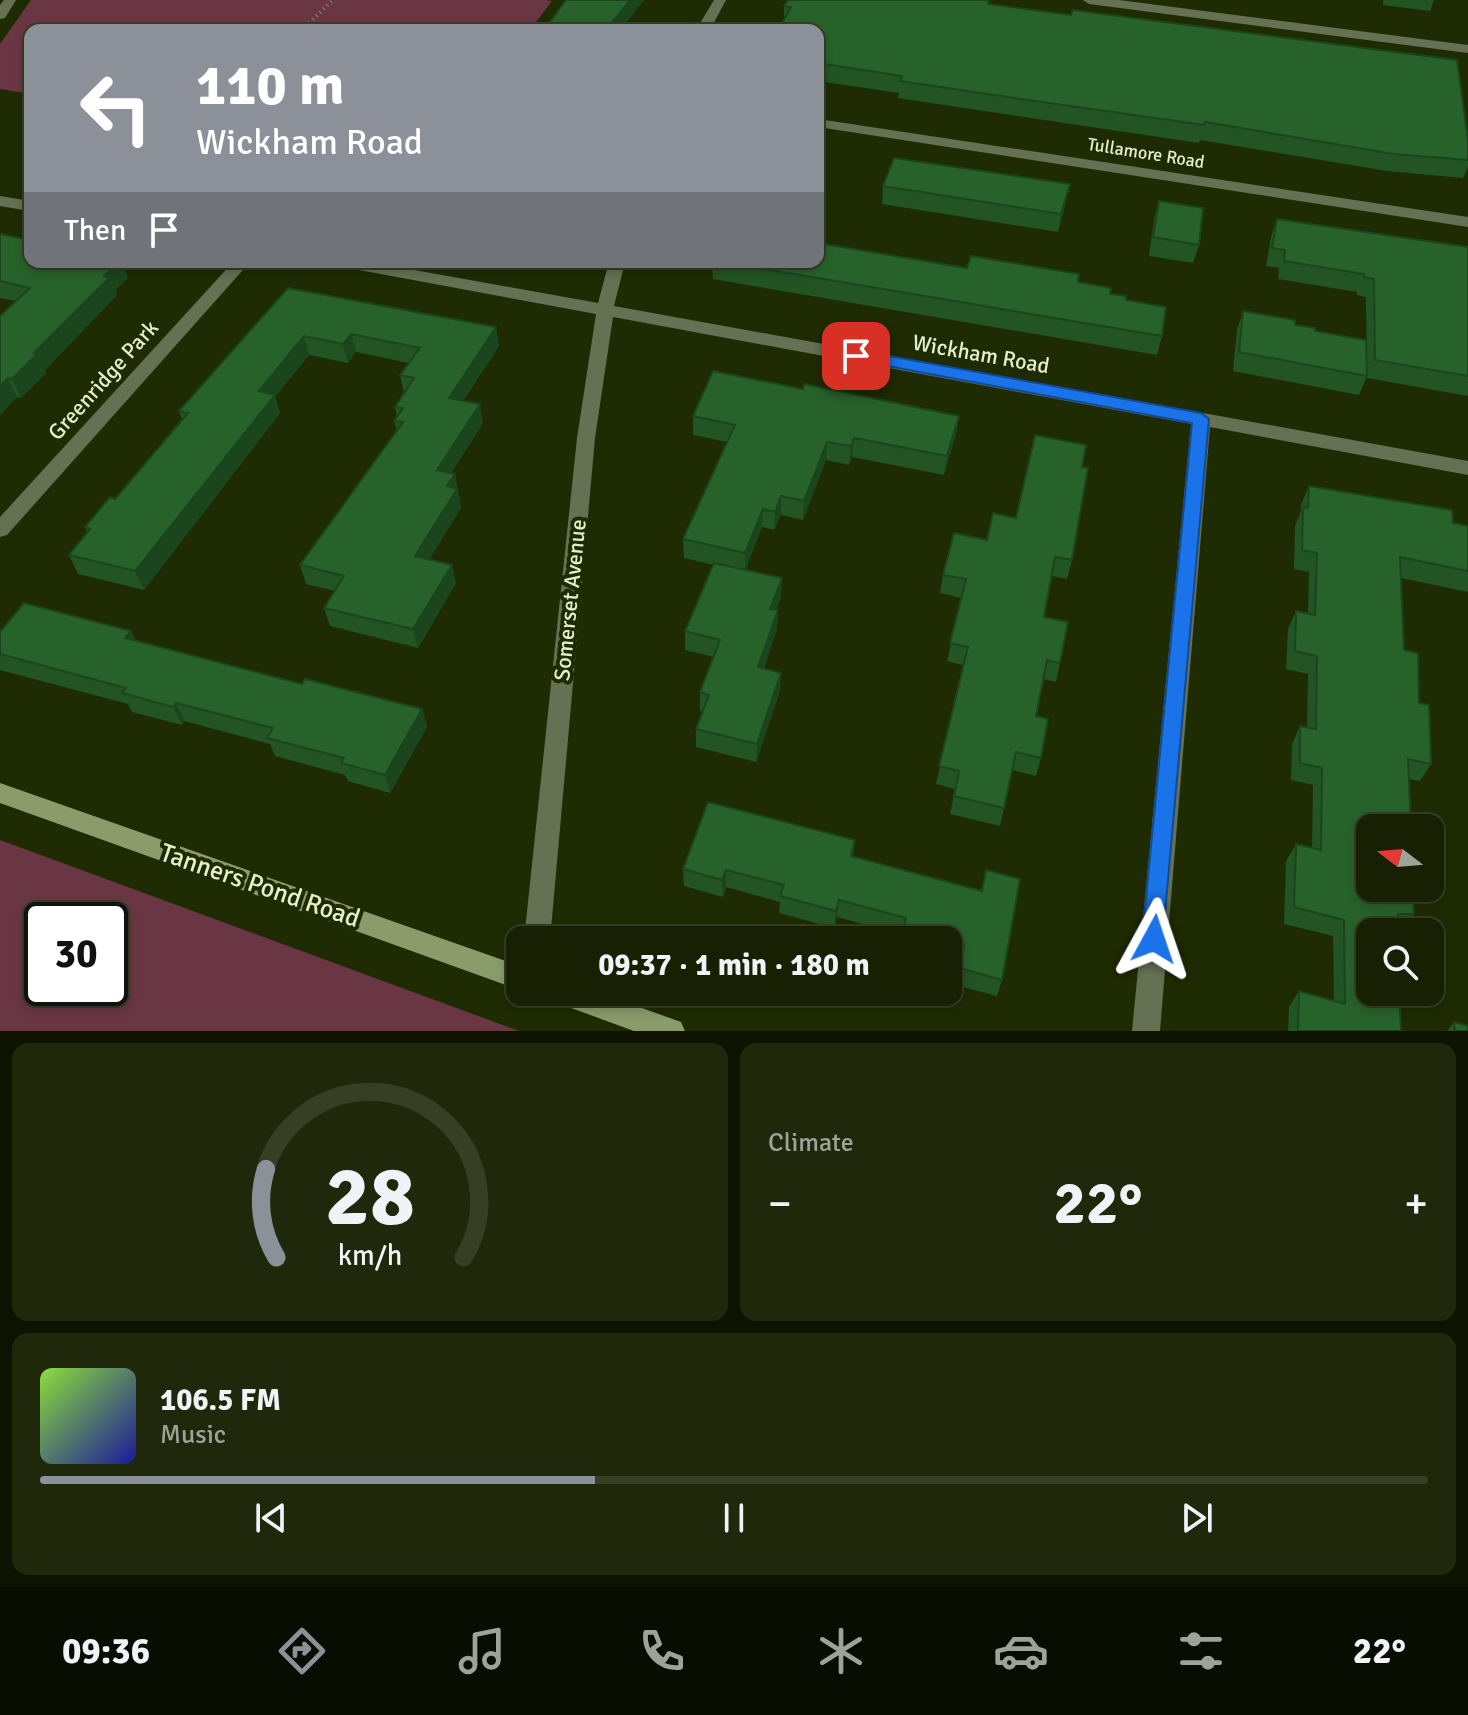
<!DOCTYPE html>
<html lang="en">
<head>
<meta charset="utf-8">
<style>
	:root { --surface:#172002; --page:#20280c; --text:#f1f3f6; --muted:#9ea399; --line:#363e24; --accent:#8c9099 }
	body { margin:0; font-family:Signika,sans-serif; background:var(--page); color:var(--text); height:100vh; display:flex; flex-direction:column; font-size:30px; white-space:nowrap }
	* { box-sizing:border-box; margin:0 }
	p { font-size:26px; color:var(--muted) }
	.icon { flex:none; width:44px; height:44px; fill:none; stroke:currentColor; stroke-width:2; stroke-linecap:round; stroke-linejoin:round }
	.map { position:relative; height:1031px; overflow:hidden }
	.sheet { display:flex; flex-direction:column; gap:12px; padding:12px; background:#0d1201; flex:1 }
	.sheet>* { flex:none }
	.top-card { position:absolute; left:24px; top:24px; width:800px; height:244px; border-radius:16px; box-shadow:0 4px 12px #0003,0 0 0 2px var(--line); background:#8c9099; color:#fff; overflow:hidden }
	.needle { width:52px; rotate:286deg }
	.controls { position:absolute; left:1356px; top:814px; display:grid; gap:16px }
	.controls a { display:grid; place-items:center; width:88px; height:88px; border-radius:16px; background:var(--surface); box-shadow:0 4px 12px #0003,0 0 0 2px var(--line); font-size:40px }
	.speed { position:absolute; left:24px; top:902px; display:flex; gap:16px; font-size:40px; font-weight:700; text-align:center }
	.speed>* { display:grid; place-content:center; width:104px; height:104px; border-radius:50%; background:var(--surface); box-shadow:0 4px 12px #0003,0 0 0 2px var(--line); line-height:1 }
	.speed .limit { border:4px solid #111; border-radius:12px; background:#fff; color:#111 }
	.pin { position:absolute; display:grid; place-items:center; width:68px; height:68px; color:#fff; margin:-34px; border-radius:16px; box-shadow:0 4px 12px #0006 }
	.me { position:absolute; width:88px; margin:-44px; rotate:5deg; stroke-linejoin:round; filter:drop-shadow(0 0 6px #0008) }
	.turn { display:flex; align-items:center; gap:28px; height:168px; padding:0 40px; font-size:36px }
	.turn .icon { width:104px; height:104px; stroke-width:2.5 }
	.turn b { display:block; font-size:56px; line-height:68px }
	.then { display:flex; align-items:center; height:76px; padding:0 40px; background:#0003; gap:16px; font-size:30px }
	.big { font-size:60px; font-weight:700; line-height:1.1 }
	.sheet .tile { flex:1; display:flex; flex-direction:column; justify-content:center; gap:12px; min-width:0; padding:0 28px; border-radius:16px; background:var(--page) }
	.sheet .dial { align-items:center; gap:0 }
	.dial svg { height:208px; overflow:visible; fill:none; stroke:var(--line); stroke-width:7; stroke-linecap:round; text-anchor:middle }
	.dial text { fill:var(--text); stroke:none }
	.song { display:flex; align-items:center; gap:24px }
	.cover { width:96px; height:96px; border-radius:12px; background:linear-gradient(135deg,hsl(90 70% 55%),hsl(240 70% 35%)) }
	.played { height:8px; border-radius:4px; background:linear-gradient(90deg,var(--accent) 40%,var(--line) 40%) }
	.keys { display:flex; justify-content:space-around; direction:ltr }
	.heat { display:flex; justify-content:space-between; align-items:center; font-size:44px; direction:ltr }
	.sheet .tiles { flex:1; display:grid; gap:12px; grid-template-columns:1fr 1fr }
	.tile:last-child { grid-column:span 2 }
	.trip { position:absolute; left:506px; top:926px; width:456px; height:80px; border-radius:16px; background:var(--surface); box-shadow:0 4px 12px #0003,0 0 0 2px var(--line); font-weight:700; line-height:80px; text-align:center }
	.tab-bar { display:flex; height:128px; justify-content:space-around; align-items:center; background:#090d01; color:var(--muted) }
	.tab-bar .icon { width:56px; height:56px }
	.tab-bar .selected { color:var(--accent) }
	.tab-bar b { font-size:36px; color:var(--text) }
	.map>svg:first-child { display:block }
</style>
</head>
<body>
<div class="map">
<svg width="1468" height="1031" viewBox="0 0 1468 1031">
	<rect width="100%" height="100%" fill="#1f2b02"/>
	<g fill="#6b3644" fill-rule="evenodd">
		<polygon points="31,0 546,0 552,1 530,30 30,30 30,94 0,89 0,44"/>
		<path d="M0,840L519,1031H0ZM42,920H110V988H42Z"/>
	</g>
	<g fill="none" stroke-linecap="round" stroke-linejoin="round">
		<polyline stroke="#828f67" stroke-width="4" stroke-dasharray="1 4" stroke-linecap="butt" points="302,30 333,0"/>
		<g fill="#667153" fill-rule="evenodd">
			<polygon points="4,0 16,0 5,18 0,19 0,5"/>
			<polygon points="714,0 726,0 710,30 696,30"/>
			<polygon points="1083,0 1119,0 1468,45 1468,53 1089,4"/>
			<polygon points="818,119 1468,217 1468,227 818,127"/>
			<polygon points="0,196 30,201 30,211 0,206"/>
			<polygon points="233,262 250,262 7,535 0,537 0,517"/>
			<polygon points="335,262 370,262 598,303 609,262 625,262 614,306 1468,461 1468,475 1210,427 1160,1031 1132,1031 1191,424 613,317 595,438 550,940 524,940 577,438 596,314 343,267"/>
		</g>
		<g fill="#8a9c6a" fill-rule="evenodd">
			<polygon points="0,783 520,966 520,990 0,803"/>
			<polygon points="548,992 597,992 681,1022 685,1031 634,1031 552,1001"/>
		</g>
	</g>
	<g fill="#225424">
		<polygon points="1383,0 1434,0 1430,11 1383,5"/>
		<polygon points="989,4 1468,140 1468,167 1463,178 1387,171 1200,140 1199,143 898,98 899,93 818,81 818,30 784,20 784,6"/>
		<polygon points="883,186 1066,202 1058,232 882,204"/>
		<polygon points="1159,201 1199,245 1193,263 1149,256 1154,220"/>
		<polygon points="1277,219 1468,247 1468,396 1367,378 1366,297 1357,295 1357,292 1278,279 1279,268 1266,266 1271,237"/>
		<polygon points="0,234 30,262 122,262 128,278 115,290 117,295 45,370 46,373 21,398 17,397 0,415 16,301 0,298"/>
		<polygon points="707,262 818,262 967,268 1078,282 1126,300 1162,336 1157,355 713,279 712,263"/>
		<polygon points="288,288 496,327 499,346 463,401 483,423 451,473 455,474 461,508 429,559 456,583 418,648 330,626 324,608 335,591 306,584 300,565 397,431 394,421 397,417 395,407 404,394 400,375 409,363 356,352 348,363 309,355 275,397 280,413 144,590 78,574 69,555 87,532 85,527 115,499 182,419 179,411"/>
		<polygon points="1243,311 1315,331 1367,376 1359,395 1233,371 1237,330"/>
		<polygon points="803,389 959,416 956,434 944,475 852,457 849,465 826,460 803,520 781,515 774,530 762,527 745,570 782,578 781,597 776,610 778,610 777,629 764,669 780,691 756,762 696,747 696,729 703,711 700,711 700,692 714,657 685,650 685,631 714,565 684,558 683,539 727,442 693,435 693,416"/>
		<polygon points="1082,467 1072,560 1067,579 1052,576 1044,617 1060,663 1056,682 1043,679 1036,716 1041,758 1036,776 1012,770 1000,826 950,814 955,789 936,784 963,665 947,661 961,598 940,593 943,575"/>
		<polygon points="1309,486 1468,526 1468,592 1401,578 1404,650 1419,703 1431,764 1420,781 1409,779 1414,914 1403,930 1370,932 1401,1031 1288,1031 1289,1007 1299,991 1334,1001 1333,936 1284,924 1286,861 1296,844 1312,848 1313,785 1291,780 1292,744 1300,726 1307,727 1308,674 1286,669 1288,629 1296,611 1308,613 1309,572 1294,569 1295,526 1301,511 1301,505"/>
		<polygon points="0,632 136,640 302,684 422,709 427,727 390,793 348,781 345,775 275,756 270,744 184,721 182,725 132,712 128,704 0,670"/>
		<polygon points="855,840 853,857 981,891 986,870 1002,980 997,996 955,985 960,961 948,957 948,940 902,940 903,935 837,917 834,928 779,913 780,902 726,887 723,897 684,886 683,869"/>
		<polygon points="1454,1022 1468,1031 1447,1031"/>
	</g>
	<g fill="#1b451d">
		<polygon points="630,0 644,0 621,30 606,30"/>
		<polygon points="1070,184 1066,202 1058,232 1061,214"/>
		<polygon points="118,262 122,262 128,278 115,290 117,295 45,370 46,373 21,398 12,379 34,353"/>
		<polygon points="496,327 499,346 452,416 449,398"/>
		<polygon points="351,334 356,352 348,363 343,344"/>
		<polygon points="304,336 309,355 275,397 280,413 144,590 135,571 259,391"/>
		<polygon points="8,378 17,397 0,415 0,386"/>
		<polygon points="480,404 483,423 441,489 437,470"/>
		<polygon points="959,416 956,434 944,475 947,456"/>
		<polygon points="854,438 852,457 849,465 851,446"/>
		<polygon points="827,442 826,460 803,520 804,501"/>
		<polygon points="455,474 461,508 420,575 415,556 447,486"/>
		<polygon points="781,496 781,515 774,530 775,512"/>
		<polygon points="763,509 762,527 745,572 745,553"/>
		<polygon points="452,565 456,583 418,648 413,629"/>
		<polygon points="782,578 781,597 770,627 770,609"/>
		<polygon points="778,610 777,629 758,686 758,667"/>
		<polygon points="131,631 140,649 125,638"/>
		<polygon points="781,673 780,691 756,762 757,744"/>
		<polygon points="176,703 184,721 182,725 173,707"/>
		<polygon points="422,709 427,727 390,793 385,775"/>
		<polygon points="726,870 726,887 723,897 722,880"/>
		<polygon points="839,900 837,917 834,928 836,911"/>
	</g>
	<g fill="#27622a" stroke="#1b451d" stroke-width="2">
		<polygon points="566,0 630,0 606,30 544,30"/>
		<polygon points="788,0 989,0 988,4 1071,15 1073,10 1457,60 1468,140 1468,160 1394,154 1205,122 1204,125 1001,96 900,81 902,76 818,63 818,30 778,30 791,7 784,6"/>
		<polygon points="894,158 1070,184 1061,214 883,186"/>
		<polygon points="1159,201 1203,208 1199,245 1153,237"/>
		<polygon points="1277,219 1468,247 1468,376 1375,360 1374,279 1364,277 1364,274 1284,261 1285,250 1272,248"/>
		<polygon points="0,234 30,240 30,262 118,262 104,276 110,277 34,353 37,354 12,379 8,378 0,386 0,316 30,288 0,281"/>
		<polygon points="818,243 967,268 971,256 1079,274 1078,282 1111,288 1110,294 1126,296 1126,300 1166,307 1162,336 723,262 818,262"/>
		<polygon points="288,288 496,327 449,398 480,404 437,470 455,474 447,486 457,489 415,556 452,565 413,629 324,608 344,576 300,565 403,422 394,421 403,408 395,407 414,378 400,375 420,348 351,334 343,344 304,336 259,391 275,395 135,571 69,555 90,529 85,527 110,497 115,499 188,413 179,411"/>
		<polygon points="1243,311 1295,320 1295,325 1315,328 1315,331 1366,340 1367,376 1239,352"/>
		<polygon points="713,371 803,389 804,384 959,416 947,456 854,438 851,446 827,442 804,501 781,496 775,512 763,509 745,553 683,539 735,425 693,416"/>
		<polygon points="1035,435 1086,445 1082,467 1088,468 1072,560 1055,557 1044,617 1068,622 1060,663 1047,660 1036,716 1048,719 1041,758 1016,752 1004,808 954,796 959,771 939,766 968,647 950,643 966,579 943,575 954,533 987,540 993,513 1016,518"/>
		<polygon points="1309,486 1452,510 1453,523 1468,526 1468,571 1400,557 1404,650 1418,653 1419,703 1429,705 1431,764 1408,759 1411,828 1370,828 1370,888 1413,888 1414,914 1398,914 1399,932 1370,932 1370,992 1392,992 1392,1006 1400,1008 1401,1031 1298,1031 1299,991 1345,1004 1344,920 1294,907 1296,844 1321,850 1322,768 1300,763 1300,726 1316,729 1317,656 1295,651 1296,611 1315,615 1317,553 1302,550 1303,507 1308,508"/>
		<polygon points="714,563 782,578 770,609 778,610 758,667 781,673 757,744 696,729 709,695 700,692 720,640 685,631"/>
		<polygon points="24,603 131,631 125,638 302,684 305,679 422,709 385,775 341,763 344,758 267,738 273,728 176,703 173,707 122,693 126,688 0,654 0,632"/>
		<polygon points="708,802 855,840 851,856 982,891 986,870 1020,879 1002,980 960,968 964,944 904,927 906,918 839,900 836,911 780,896 784,885 726,870 722,880 683,869"/>
		<polygon points="1454,1022 1468,1026 1468,1031 1455,1031"/>
	</g>
	<polygon fill="#1a73e8" stroke="#114b97" stroke-width="2" points="856,350 1201,413 1209,419 1162,947 1154,950 1146,947 1142,939 1192,423 850,359 848,356"/>
	<g text-anchor="middle" dominant-baseline="central" stroke-width="8" stroke-linejoin="round" paint-order="stroke">
		<g font-size="18" fill="#e3f1ca" stroke="#1f2b02">
			<text transform="translate(1146 153) rotate(9)">Tullamore Road</text>
		</g>
		<g font-size="22" fill="#e3f1ca" stroke="#1f2b02">
			<text transform="translate(981 354) rotate(10)">Wickham Road</text>
			<text transform="translate(103 380) rotate(-48)">Greenridge Park</text>
			<text transform="translate(570 600) rotate(-84)">Somerset Avenue</text>
		</g>
		<g font-size="26" fill="#e3f1ca" stroke="#1f2b02">
			<text transform="translate(260 886) rotate(19)">Tanners Pond Road</text>
		</g>
	</g>
</svg>
<div class="controls">
<a><svg class="needle" viewBox="-14 -14 28 28"><path d="M0-13l5 13h-10z" fill="#e53935"/><path d="M0 13l5-13h-10z" fill="#9ea399"/></svg></a>
<a><svg class="icon" aria-label="search" viewBox="0 0 24 24"><circle cx="10" cy="10" r="6"/><path d="M15 15l6 6"/></svg></a>
</div>
<div class="speed"><div class="limit">30</div></div>
<div class="pin" style="left:856px;top:356px;background:#d93025"><svg class="icon" aria-label="arrive" viewBox="0 0 24 24"><path d="M6 21V4h12l-3 4 3 4H6"/></svg></div>
<svg class="me" style="left:1154px;top:939px" viewBox="-20 -20 40 40"><path d="M0-17L14 15 0 8-14 15z" fill="#1a73e8" stroke="#fff" stroke-width="4"/></svg>
<div class="trip">09:37 · 1 min · 180 m</div>
<div class="top-card">
<div class="turn"><svg class="icon" aria-label="left" viewBox="0 0 24 24"><path d="M17 20v-9H6M10 6l-5 5 5 5"/></svg><div><b>110 m</b>Wickham Road</div></div>
<div class="then">Then<svg class="icon" aria-label="arrive" viewBox="0 0 24 24"><path d="M6 21V4h12l-3 4 3 4H6"/></svg></div>
</div>
</div>
<section class="sheet">
<div class="tiles">
<div class="tile dial"><svg viewBox="0 0 100 80">
<path d="M14 69A42 42 0 1 1 86 69"/>
<path d="M14 69A42 42 0 0 1 10 35" stroke="#8c9099"/>
<text x="50" y="56" font-size="32" font-weight="700">28</text>
<text x="50" y="72" font-size="11">km/h</text>
</svg></div>
<div class="tile"><p>Climate</p>
<div class="heat"><a>−</a><b class="big">22°</b><a>+</a></div>
</div>
<div class="tile">
<div class="song"><i class="cover"></i><div><b>106.5 FM</b><p>Music</p></div></div>
<div class="played"></div>
<div class="keys"><svg class="icon" aria-label="previous" viewBox="0 0 24 24"><path d="M18 5L8 12l10 7zM5 5v14"/></svg><svg class="icon" aria-label="pause" viewBox="0 0 24 24"><path d="M8 5v14M16 5v14"/></svg><svg class="icon" aria-label="next" viewBox="0 0 24 24"><path d="M6 5l10 7-10 7zM19 5v14"/></svg></div>
</div>
</div>
</section>
<nav class="tab-bar">
<b>09:36</b>
<svg class="icon selected" aria-label="directions" viewBox="0 0 24 24"><path d="M12 3l9 9-9 9-9-9zM9 14v-3h6M13 9l2 2-2 2"/></svg>
<svg class="icon" aria-label="music" viewBox="0 0 24 24"><path d="M9 18V5l10-2v13"/><circle cx="6" cy="18" r="3"/><circle cx="16" cy="16" r="3"/></svg>
<svg class="icon" aria-label="phone" viewBox="0 0 24 24"><path d="M5 4h4l2 5-3 2q2 4 5 5l2-3 5 2v4C11 20 4 13 5 4z"/></svg>
<svg class="icon" aria-label="climate" viewBox="0 0 24 24"><path d="M12 3v18M4 7l16 10M4 17L20 7"/></svg>
<svg class="icon" aria-label="car" viewBox="0 0 24 24"><path d="M5 17H2v-5l4-1 3-4h7l3 4 3 1v5h-3M9 17h6M6 11h13"/><circle cx="7" cy="17" r="2"/><circle cx="17" cy="17" r="2"/></svg>
<svg class="icon" aria-label="filters" viewBox="0 0 24 24"><path d="M4 7h16M4 17h16"/><circle cx="9" cy="7" r="2"/><circle cx="15" cy="17" r="2"/></svg>
<b>22°</b>
</nav>
</body>
</html>
